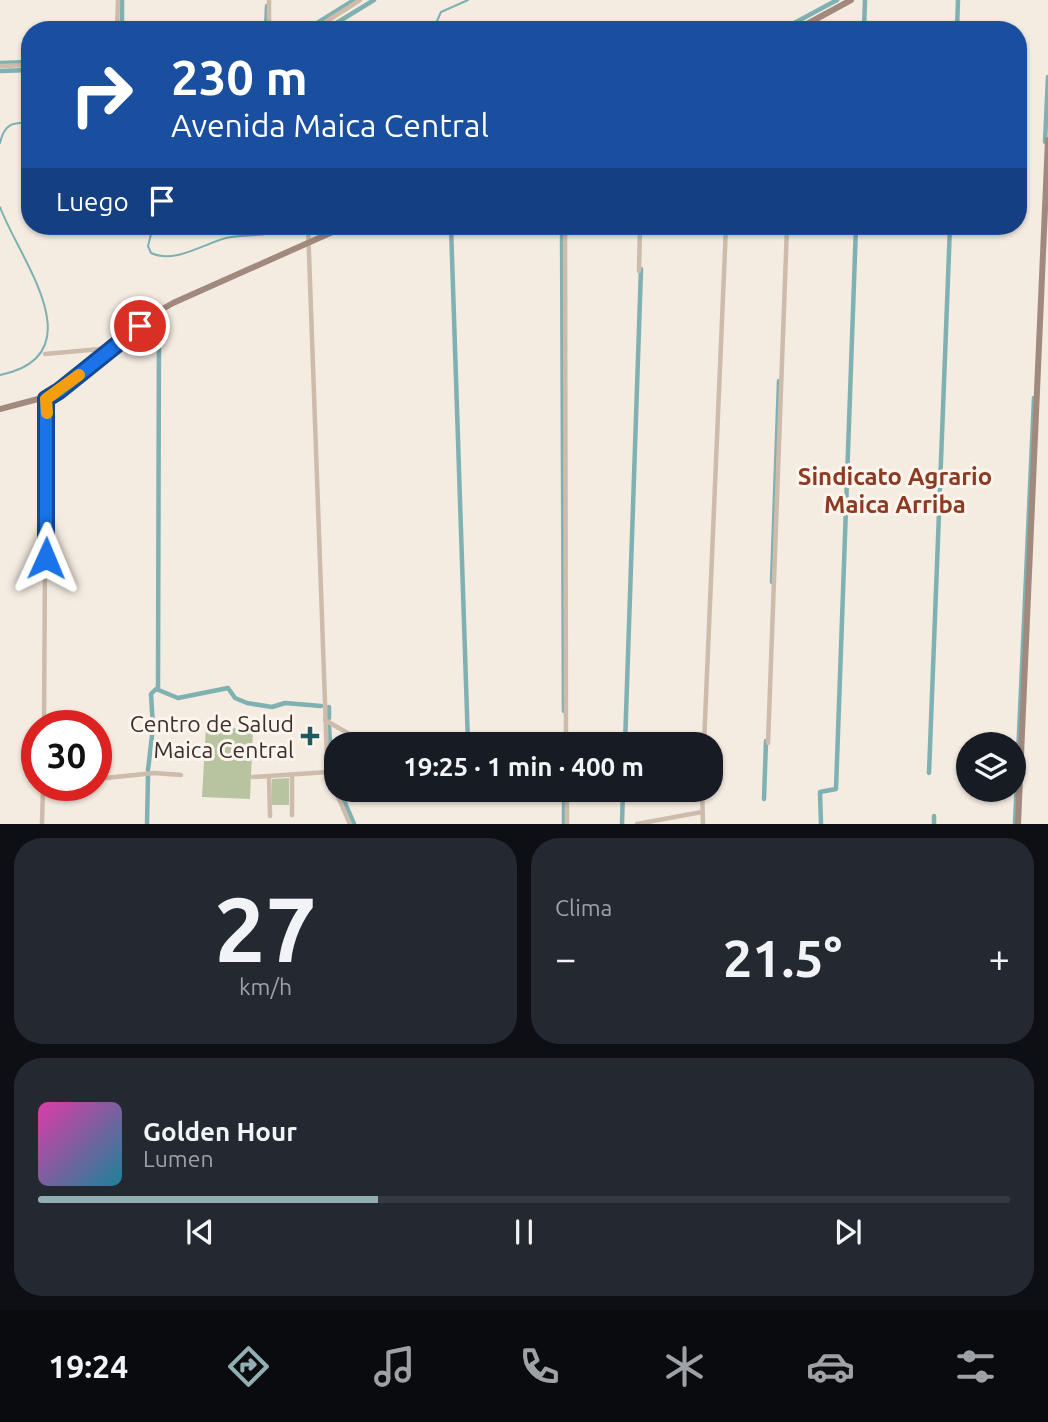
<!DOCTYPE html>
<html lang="es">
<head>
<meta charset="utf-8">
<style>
	:root { --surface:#171b24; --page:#242831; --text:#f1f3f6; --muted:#9ea1a6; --line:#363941; --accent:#92aeb2 }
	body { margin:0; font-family:Ubuntu,sans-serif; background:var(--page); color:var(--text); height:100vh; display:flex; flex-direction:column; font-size:26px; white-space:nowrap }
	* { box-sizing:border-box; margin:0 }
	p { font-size:23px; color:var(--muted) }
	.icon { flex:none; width:38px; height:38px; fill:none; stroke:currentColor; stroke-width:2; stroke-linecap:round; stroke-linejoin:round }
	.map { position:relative; height:824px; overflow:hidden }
	.side { display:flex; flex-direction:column; gap:14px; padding:14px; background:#0d0f14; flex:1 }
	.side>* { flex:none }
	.banner { position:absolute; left:21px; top:21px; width:1006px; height:214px; border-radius:28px; box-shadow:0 2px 5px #0004; background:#1a4fa0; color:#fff; overflow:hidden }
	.buttons { position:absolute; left:956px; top:732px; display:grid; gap:14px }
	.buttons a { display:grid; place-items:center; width:70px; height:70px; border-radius:50%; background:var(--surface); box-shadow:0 2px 5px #0004; font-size:35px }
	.speed { position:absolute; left:21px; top:710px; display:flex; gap:14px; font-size:35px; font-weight:700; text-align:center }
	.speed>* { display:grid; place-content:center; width:91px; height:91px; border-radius:50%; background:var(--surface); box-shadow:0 2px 5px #0004; line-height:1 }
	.speed .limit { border:10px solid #d22; background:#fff; color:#111 }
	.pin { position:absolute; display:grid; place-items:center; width:60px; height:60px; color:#fff; margin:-30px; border:4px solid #fff; border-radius:50%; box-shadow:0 2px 7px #0007 }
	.me { position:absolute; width:77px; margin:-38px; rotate:1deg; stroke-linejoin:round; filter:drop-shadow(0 0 5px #0008) }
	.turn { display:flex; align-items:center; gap:24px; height:147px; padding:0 35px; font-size:32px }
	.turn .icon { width:91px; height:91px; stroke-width:2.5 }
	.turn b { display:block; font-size:49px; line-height:60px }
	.then { display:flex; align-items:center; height:66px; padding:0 35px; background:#0003; gap:14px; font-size:26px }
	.big { font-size:52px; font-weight:600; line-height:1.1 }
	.side .card { flex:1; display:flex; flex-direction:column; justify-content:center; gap:10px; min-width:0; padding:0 24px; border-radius:28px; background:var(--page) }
	.side .dial { align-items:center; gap:0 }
	.dial b { font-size:91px; line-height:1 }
	.song { display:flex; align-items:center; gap:21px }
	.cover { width:84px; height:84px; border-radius:10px; background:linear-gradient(135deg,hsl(320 70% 55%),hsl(190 70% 35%)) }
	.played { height:7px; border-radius:4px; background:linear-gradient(90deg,var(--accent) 35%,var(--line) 35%) }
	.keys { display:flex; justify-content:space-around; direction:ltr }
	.heat { display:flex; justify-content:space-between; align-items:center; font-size:38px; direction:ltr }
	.side .tiles { flex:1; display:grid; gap:14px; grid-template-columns:1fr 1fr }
	.card:last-child { grid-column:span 2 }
	.trip { position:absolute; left:324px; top:732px; width:399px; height:70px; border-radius:28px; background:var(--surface); box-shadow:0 2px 5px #0004; font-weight:600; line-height:70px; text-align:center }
	.tabs { display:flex; height:112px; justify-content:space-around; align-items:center; background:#090b0e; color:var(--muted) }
	.tabs .icon { width:49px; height:49px }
	.tabs .selected { color:var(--accent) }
	.tabs b { font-size:32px; color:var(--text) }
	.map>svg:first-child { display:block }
</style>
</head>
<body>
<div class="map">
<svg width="1048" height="824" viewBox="0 0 1048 824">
	<rect width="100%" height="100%" fill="#f4ebe1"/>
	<g fill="#b8c4a0">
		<polygon points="206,727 253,729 250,799 202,797"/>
		<polygon points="289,778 289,805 271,805 272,779"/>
	</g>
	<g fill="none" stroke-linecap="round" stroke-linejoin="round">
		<g stroke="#7fb0b2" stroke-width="2">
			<polyline points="433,30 441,12 468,0"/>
			<path d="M0,143C4,125 11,122 30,123"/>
			<path d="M0,207C18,257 98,355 0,375"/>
			<path d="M153,226L148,246L151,253C175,264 203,244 226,238C247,233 268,239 286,226"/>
		</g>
		<g stroke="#7fb0b2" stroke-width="4.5">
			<polyline points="773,29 785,28 837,0"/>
			<polyline points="122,30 122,0"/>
			<polyline points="266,30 267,6"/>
			<polyline points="306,30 354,0"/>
			<polyline points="325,30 374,0"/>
			<polyline points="864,30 865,0"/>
			<polyline points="957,30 958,0"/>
			<polyline points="0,63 30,62"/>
			<polyline points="0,71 30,70"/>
			<polyline points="1045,142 1048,77"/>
			<polyline points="451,226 468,744"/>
			<polyline points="562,226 564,711"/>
			<polyline points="772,582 779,381"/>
			<polyline points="158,689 159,317"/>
			<polyline points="329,707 329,718"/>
			<polyline points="329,726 331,758 336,783"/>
			<polyline points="625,744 641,269"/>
			<polyline points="148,770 153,727 151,694 156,689 178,698 228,688 235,698 247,703 272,707 285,703 321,706"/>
			<polyline points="929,773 950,226"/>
			<polyline points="339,789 354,824"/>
			<polyline points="564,789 564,824"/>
			<polyline points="764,799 766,741"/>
			<polyline points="147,824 148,776"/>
			<polyline points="622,824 623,789"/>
			<polyline points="821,824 820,792 836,789 856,226"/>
			<polyline points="934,824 934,816"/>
			<polyline points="1015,824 1034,398"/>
		</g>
		<g stroke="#cdbbac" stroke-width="4.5">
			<polyline points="117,30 118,0"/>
			<polyline points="269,30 269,0"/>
			<polyline points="313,30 360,0"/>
			<polyline points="0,66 30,65"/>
			<polyline points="308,226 327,758 330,778 350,824"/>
			<polyline points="565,226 566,744"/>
			<polyline points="639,271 640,226"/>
			<polyline points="45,354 112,348"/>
			<polyline points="325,720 351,735 382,744"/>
			<polyline points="44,726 46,399"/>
			<polyline points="768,743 787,226"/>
			<polyline points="704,744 726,226"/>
			<polyline points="253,777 328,772"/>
			<polyline points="269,777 270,816"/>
			<polyline points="96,779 154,773 181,775"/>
			<polyline points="702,789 703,824"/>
			<polyline points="292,815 292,775"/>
			<polyline points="42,824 43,786"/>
			<polyline points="567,824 567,789"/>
			<polyline points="637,824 702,812"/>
		</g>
		<g stroke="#a18a7d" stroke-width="6">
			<polyline points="796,30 851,0"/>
			<polyline points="0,409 53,395 159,311 173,303 346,226"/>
			<polyline points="1018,824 1048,140"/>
		</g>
	</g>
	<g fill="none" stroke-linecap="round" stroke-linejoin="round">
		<g stroke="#114b97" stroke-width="18">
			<polyline id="route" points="46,558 46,399 59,391 140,326"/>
		</g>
		<use href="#route" stroke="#1a73e8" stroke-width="12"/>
		<polyline stroke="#f59e0b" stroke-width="12" points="47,413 46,399 79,375"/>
	</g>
	<path fill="#1f5a5e" stroke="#fbf5ee" stroke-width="2.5" d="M306.5 725.5h7v7h7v7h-7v7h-7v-7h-7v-7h7z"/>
	<g text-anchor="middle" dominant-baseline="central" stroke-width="6" stroke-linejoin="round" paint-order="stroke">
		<g font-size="23" fill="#3b302b" stroke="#fbf5ee" text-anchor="end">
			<text x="294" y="723">Centro de Salud<tspan x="294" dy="26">Maica Central</tspan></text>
		</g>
		<g font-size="24" font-weight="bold" fill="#8c3b22" stroke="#fbf5ee">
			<text x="895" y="476">Sindicato Agrario<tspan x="895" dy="28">Maica Arriba</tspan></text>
		</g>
	</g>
</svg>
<div class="buttons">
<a><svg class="icon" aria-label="layers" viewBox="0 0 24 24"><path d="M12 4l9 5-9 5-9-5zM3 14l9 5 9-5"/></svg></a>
</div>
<div class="speed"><div class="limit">30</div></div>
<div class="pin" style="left:140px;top:326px;background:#d93025"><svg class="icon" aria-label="arrive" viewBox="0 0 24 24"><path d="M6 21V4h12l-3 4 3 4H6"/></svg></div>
<svg class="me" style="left:46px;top:558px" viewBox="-20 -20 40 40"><path d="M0-17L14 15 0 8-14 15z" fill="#1a73e8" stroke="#fff" stroke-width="4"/></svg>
<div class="trip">19:25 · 1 min · 400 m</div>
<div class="banner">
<div class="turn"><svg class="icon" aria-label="right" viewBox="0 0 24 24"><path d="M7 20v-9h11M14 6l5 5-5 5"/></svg><div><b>230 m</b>Avenida Maica Central</div></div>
<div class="then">Luego<svg class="icon" aria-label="arrive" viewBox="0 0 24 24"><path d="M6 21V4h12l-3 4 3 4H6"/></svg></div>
</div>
</div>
<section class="side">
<div class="tiles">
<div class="card dial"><b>27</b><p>km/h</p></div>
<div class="card"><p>Clima</p>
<div class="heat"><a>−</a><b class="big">21.5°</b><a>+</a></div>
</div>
<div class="card">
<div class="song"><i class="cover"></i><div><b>Golden Hour</b><p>Lumen</p></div></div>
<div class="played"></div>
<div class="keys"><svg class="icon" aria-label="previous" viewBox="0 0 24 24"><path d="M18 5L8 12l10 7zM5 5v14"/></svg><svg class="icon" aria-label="pause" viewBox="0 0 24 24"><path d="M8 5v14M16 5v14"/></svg><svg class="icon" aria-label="next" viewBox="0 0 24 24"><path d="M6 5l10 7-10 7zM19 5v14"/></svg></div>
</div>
</div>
</section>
<nav class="tabs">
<b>19:24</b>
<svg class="icon selected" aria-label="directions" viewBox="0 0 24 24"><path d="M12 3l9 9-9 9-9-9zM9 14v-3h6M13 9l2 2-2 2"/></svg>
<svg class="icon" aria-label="music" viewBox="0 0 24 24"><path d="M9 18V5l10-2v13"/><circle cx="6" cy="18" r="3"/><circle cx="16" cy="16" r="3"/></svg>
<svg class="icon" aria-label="phone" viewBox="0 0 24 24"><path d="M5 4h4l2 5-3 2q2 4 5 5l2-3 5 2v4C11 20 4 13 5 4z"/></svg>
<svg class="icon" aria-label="climate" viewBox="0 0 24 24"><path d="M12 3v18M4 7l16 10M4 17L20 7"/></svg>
<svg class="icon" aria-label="car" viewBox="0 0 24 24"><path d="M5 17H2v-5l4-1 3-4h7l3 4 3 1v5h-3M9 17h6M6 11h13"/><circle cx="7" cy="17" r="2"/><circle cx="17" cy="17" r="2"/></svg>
<svg class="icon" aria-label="filters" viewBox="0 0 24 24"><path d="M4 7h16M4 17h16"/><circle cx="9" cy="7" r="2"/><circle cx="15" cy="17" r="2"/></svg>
</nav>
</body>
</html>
